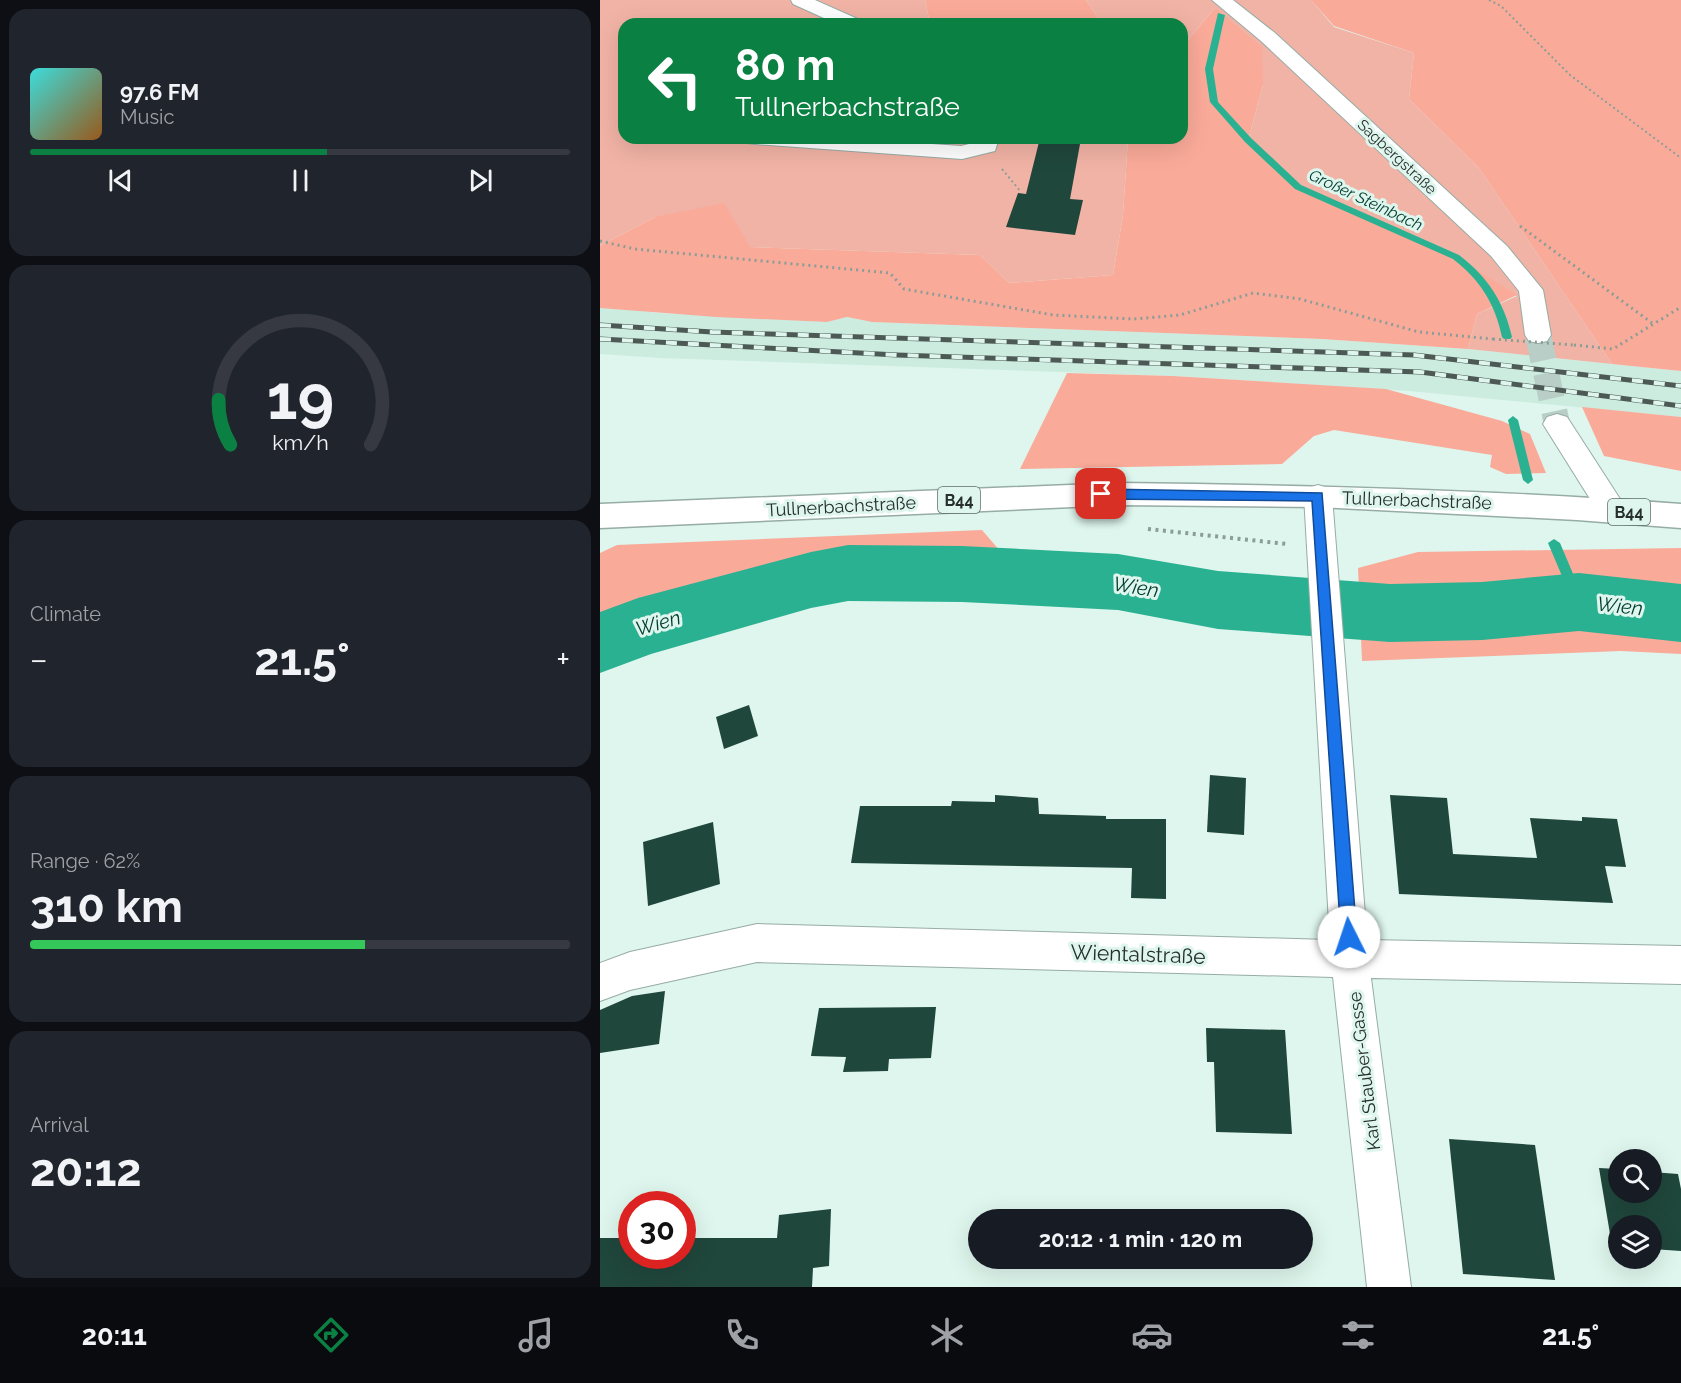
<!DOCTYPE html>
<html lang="en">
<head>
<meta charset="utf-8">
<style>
	:root { --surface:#171b24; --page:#20242c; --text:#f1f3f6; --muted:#9ea1a6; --line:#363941; --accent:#0b8043 }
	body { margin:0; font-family:Raleway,sans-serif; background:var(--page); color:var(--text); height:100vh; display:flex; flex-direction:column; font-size:22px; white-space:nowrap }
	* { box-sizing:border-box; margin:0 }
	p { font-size:20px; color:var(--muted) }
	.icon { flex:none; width:33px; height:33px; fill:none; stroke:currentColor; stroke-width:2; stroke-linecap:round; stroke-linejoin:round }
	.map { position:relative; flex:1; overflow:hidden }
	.drawer { display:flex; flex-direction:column; gap:9px; padding:9px; background:#0d0f14; width:600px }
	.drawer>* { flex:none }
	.banner { position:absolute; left:18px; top:18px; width:570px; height:126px; border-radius:18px; box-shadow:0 6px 24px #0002; background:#0b8043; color:#fff; overflow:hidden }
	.controls { position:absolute; left:1008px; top:1149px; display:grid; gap:12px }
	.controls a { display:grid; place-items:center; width:54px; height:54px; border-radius:50%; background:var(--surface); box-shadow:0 6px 24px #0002; font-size:30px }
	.speed { position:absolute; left:18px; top:1191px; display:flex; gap:12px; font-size:30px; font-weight:700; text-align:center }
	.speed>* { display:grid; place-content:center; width:78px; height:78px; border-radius:50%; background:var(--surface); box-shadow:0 6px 24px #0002; line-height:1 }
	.speed .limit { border:9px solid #d22; background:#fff; color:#111 }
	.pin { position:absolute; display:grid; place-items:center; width:51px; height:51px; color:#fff; margin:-26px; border-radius:12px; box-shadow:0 3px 9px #0006 }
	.me { position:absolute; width:66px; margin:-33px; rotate:356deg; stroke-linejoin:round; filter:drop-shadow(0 0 4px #0008) }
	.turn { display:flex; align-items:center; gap:21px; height:126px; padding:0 18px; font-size:27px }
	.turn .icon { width:78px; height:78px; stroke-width:2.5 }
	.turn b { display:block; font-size:42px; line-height:51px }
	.big { font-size:45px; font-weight:700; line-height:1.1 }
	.drawer .card { flex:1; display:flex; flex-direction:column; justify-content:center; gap:9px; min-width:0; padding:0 21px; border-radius:18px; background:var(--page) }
	.drawer .dial { align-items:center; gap:0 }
	.dial svg { height:156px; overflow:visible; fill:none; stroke:var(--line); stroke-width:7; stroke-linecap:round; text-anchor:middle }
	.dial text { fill:var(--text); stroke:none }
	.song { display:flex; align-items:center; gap:18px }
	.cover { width:72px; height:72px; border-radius:9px; background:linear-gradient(135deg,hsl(180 70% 55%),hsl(30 70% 35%)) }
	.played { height:6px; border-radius:3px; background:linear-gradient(90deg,var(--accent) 55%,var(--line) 55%) }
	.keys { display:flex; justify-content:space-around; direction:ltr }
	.heat { display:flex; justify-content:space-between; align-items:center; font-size:33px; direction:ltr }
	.charge { height:9px; border-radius:4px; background:linear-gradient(90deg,#34c759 62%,var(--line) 0) }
	.trip { position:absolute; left:368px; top:1209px; width:345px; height:60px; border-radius:30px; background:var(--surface); box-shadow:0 6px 24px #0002; font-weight:700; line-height:60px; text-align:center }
	.menu { display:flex; height:96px; justify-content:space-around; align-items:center; background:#090b0e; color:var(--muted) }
	.menu .icon { width:42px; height:42px }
	.menu .on { color:var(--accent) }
	.menu b { font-size:27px; color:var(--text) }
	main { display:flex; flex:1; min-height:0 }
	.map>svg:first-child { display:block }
</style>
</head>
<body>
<main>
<section class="drawer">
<div class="card">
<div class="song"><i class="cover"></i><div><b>97.6 FM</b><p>Music</p></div></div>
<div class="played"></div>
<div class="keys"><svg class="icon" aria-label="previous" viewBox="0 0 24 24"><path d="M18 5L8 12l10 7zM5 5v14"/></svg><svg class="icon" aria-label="pause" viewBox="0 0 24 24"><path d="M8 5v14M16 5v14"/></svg><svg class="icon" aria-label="next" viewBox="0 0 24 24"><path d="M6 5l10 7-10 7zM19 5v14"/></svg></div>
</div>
<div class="card dial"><svg viewBox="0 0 100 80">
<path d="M14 69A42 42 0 1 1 86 69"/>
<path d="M14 69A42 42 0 0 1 8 46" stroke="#0b8043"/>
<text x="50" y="56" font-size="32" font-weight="700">19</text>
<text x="50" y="72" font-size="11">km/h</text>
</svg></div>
<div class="card"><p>Climate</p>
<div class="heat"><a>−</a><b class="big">21.5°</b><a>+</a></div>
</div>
<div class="card"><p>Range · 62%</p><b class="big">310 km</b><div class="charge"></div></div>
<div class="card"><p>Arrival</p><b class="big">20:12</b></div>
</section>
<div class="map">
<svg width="1081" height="1287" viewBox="0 0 1081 1287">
	<rect width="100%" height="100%" fill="#def6ed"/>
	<polygon fill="#ccece0" points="12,307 57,313 227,322 247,317 272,322 722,339 868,349 1081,371 1081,417 809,391 573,376 61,358 0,354 0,308"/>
	<g fill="#f1b3a5">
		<polygon points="0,0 325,0 330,24 24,24 24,138 528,138 523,215 513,275 409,283 380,255 150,247 55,217 0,246"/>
		<polygon points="486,0 711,0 734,27 814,53 809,99 879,168 1012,364 868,349 877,314 917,296 698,187 648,140 663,85 615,8 582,47 582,24 502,24"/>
	</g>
	<g fill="#faaa99">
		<polygon points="325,0 486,0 502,24 330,24"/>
		<polygon points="711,0 1081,0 1081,371 1012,364 879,168 809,99 814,53 734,26"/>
		<polygon points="615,8 662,47 663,85 648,140 698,187 856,257 917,295 877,314 868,349 722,339 272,322 247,317 227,322 116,317 0,308 0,246 55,217 124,203 150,247 380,255 409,283 513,275 523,215 528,138 582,138 582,47"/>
		<polygon points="467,373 573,376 786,389 902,421 930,434 946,473 906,474 890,467 892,455 734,430 714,436 682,464 420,469"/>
		<polygon points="982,407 1081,417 1081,471 1004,456"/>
		<polygon points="382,530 413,566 324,562 212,566 133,578 0,624 0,553 17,545"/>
		<polygon points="1081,548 1081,654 1021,651 762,661 758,568 818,552"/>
	</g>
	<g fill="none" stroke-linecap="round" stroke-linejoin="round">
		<g fill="#2ab191" fill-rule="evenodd">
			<path d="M618,13L625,15L613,69L618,102L651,138L701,185L859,255C888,277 904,302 912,337L910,339H904L902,337C895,303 880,280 853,259L695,189L645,142L610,102L605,69Z"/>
			<polygon points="913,416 918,420 933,480 928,484 923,480 908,420"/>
			<polygon points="954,539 960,543 985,602 983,605 975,605 973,602 948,543"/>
		</g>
		<polygon fill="#2ab191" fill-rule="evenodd" points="248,545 362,546 518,554 618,571 790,584 882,582 979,573 1081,584 1081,642 979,631 882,640 790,642 618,629 518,610 362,602 248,601 211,608 51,654 0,673 0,612 38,598 211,552"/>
	</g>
	<g fill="#20473c">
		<polygon points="439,142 480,144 470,199 483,200 475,235 406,227 418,193 426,194"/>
		<polygon points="149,705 158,736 124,749 116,717"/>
		<polygon points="610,775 646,778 644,835 607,832"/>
		<polygon points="395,795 438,798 439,814 506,816 506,819 566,819 566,899 531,898 532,868 251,863 260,806 351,806 352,801 395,802"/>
		<polygon points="790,795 847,798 853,854 937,858 930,818 982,821 982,817 1017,819 1026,867 1005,866 1013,903 799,894"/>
		<polygon points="113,822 120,884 48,906 43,842"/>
		<polygon points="65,991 59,1044 0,1053 0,1010 32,996"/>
		<polygon points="336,1007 331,1058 289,1059 288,1071 243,1072 246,1057 211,1056 219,1008"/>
		<polygon points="606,1028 685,1030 692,1134 616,1132 614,1062 607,1062"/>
		<polygon points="849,1139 935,1145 955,1280 863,1274"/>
		<polygon points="999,1168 1018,1169 1018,1192 1052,1192 1052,1172 1078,1174 1081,1189 1081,1251 1052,1249 1052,1226 1018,1226 1018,1246 1012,1246"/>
		<polygon points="231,1209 229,1266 213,1268 212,1287 0,1287 0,1238 32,1238 32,1256 82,1256 82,1238 177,1238 179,1215"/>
	</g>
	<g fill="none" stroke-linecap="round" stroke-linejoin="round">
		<polyline stroke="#b9cec6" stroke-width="26" stroke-dasharray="26 13" stroke-linecap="butt" points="938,335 957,424"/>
		<g stroke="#96aca5" stroke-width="2">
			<g id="minor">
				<polygon points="191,0 215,0 260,20 262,24 237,24 193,4"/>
				<polygon points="612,0 633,0 675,33 907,246 943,290 951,335 947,341 938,343 929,341 925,335 919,291 891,256 661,41"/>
				<polygon points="144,138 244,138 361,146 377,142 377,138 399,138 395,151 362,159 155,144 147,143"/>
				<polygon points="957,414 967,417 1022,502 1026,510 1022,518 1012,521 1002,518 943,424 947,417"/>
				<polygon points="718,485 728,488 732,496 767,940 1081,946 1081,984 771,978 811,1287 767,1287 733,977 157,962 30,990 0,1001 0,963 30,952 157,924 730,940 704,496 708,488"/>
			</g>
		</g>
		<g stroke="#96aca5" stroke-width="3">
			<path id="primary" d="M518,483C706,485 893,490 1081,504V528L977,520L718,507L518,505L0,528V504Z"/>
		</g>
		<g stroke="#8c9d97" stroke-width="2" stroke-dasharray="2 3" stroke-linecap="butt">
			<polyline points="889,0 901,6 970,75 1081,158"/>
			<polyline points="402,169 421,192"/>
		</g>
		<g stroke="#8c9d97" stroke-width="3" stroke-dasharray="2 4" stroke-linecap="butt">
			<polyline points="920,226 1052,323"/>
			<polyline points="0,241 35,249 290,273 304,289 453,315 534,319 580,315 653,293 700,299 819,332 893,339"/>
			<polyline points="974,345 1013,349 1081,307"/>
		</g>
		<polyline stroke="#8c9d97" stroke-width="4" stroke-dasharray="3 4.5" stroke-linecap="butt" points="548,529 687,544"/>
		<use href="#minor" fill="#fff" fill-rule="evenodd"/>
		<use href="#primary" fill="#fff" fill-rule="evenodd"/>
		<g stroke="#4d5955" stroke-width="5">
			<g id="rail">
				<polyline points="0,325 112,332 814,355 1081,386"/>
				<polyline points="0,339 297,355 820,372 1081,406"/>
			</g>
		</g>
		<use href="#rail" stroke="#def6ed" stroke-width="4" stroke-dasharray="11" stroke-linecap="butt"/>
		<polyline stroke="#8c9d97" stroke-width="3" stroke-dasharray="2 4" stroke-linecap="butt" points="893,339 974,345"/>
	</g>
	<polygon fill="#1a73e8" stroke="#114b97" stroke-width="1.5" points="501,489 722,493 757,937 755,943 749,945 743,943 741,937 712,501 501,499 495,494"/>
	<g text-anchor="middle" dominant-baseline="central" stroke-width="6" stroke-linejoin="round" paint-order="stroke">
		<g font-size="15" fill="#262f2c" stroke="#def6ed">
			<text transform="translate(797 157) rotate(43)">Sagbergstraße</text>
		</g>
		<g font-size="16" font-style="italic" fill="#003b2d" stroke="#def6ed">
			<text transform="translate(766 200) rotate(25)">Großer Steinbach</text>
		</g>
		<g fill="#def6ed" stroke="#5d6b66" stroke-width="1.5">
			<rect x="338" y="487" width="42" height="26" rx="4.5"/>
			<rect x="1008" y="499" width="42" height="26" rx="4.5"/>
		</g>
		<g font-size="16" font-weight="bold" fill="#262f2c">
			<text x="359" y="500">B44</text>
			<text x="1029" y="512">B44</text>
		</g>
		<g font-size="18" fill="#262f2c" stroke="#def6ed">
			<text transform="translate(817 500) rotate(2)">Tullnerbachstraße</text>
			<text transform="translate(241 506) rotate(-3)">Tullnerbachstraße</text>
			<text transform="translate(764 1071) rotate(-97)">Karl Stauber-Gasse</text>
		</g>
		<g font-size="20" font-style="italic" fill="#003b2d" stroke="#def6ed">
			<text transform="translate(536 587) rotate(9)">Wien</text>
			<text transform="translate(1020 606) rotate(6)">Wien</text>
			<text transform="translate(58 623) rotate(-16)">Wien</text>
		</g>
		<g font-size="21" fill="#262f2c" stroke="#def6ed">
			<text transform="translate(538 954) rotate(2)">Wientalstraße</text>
		</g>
	</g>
</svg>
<div class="controls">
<a><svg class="icon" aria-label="search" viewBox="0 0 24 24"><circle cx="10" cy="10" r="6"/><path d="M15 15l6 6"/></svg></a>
<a><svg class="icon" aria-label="layers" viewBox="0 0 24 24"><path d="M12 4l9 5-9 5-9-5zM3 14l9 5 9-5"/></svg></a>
</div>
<div class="speed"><div class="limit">30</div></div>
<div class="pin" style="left:501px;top:494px;background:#d93025"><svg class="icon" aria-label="arrive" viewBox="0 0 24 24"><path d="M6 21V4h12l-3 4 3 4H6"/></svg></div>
<svg class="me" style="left:749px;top:937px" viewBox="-20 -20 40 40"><circle r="19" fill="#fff"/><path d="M0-13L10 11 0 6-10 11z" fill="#1a73e8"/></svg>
<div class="trip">20:12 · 1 min · 120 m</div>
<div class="banner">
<div class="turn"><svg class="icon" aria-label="left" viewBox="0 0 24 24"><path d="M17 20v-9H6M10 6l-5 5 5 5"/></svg><div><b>80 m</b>Tullnerbachstraße</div></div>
</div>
</div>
</main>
<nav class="menu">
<b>20:11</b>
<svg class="icon on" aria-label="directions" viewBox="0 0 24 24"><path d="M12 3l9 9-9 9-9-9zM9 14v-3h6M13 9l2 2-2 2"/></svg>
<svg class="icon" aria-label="music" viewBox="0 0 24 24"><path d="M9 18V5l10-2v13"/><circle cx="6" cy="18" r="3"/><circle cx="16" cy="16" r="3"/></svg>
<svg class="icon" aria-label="phone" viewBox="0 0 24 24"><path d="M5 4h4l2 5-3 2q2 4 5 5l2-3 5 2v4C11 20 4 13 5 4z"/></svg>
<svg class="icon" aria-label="climate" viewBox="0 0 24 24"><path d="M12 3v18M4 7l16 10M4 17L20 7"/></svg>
<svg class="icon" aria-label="car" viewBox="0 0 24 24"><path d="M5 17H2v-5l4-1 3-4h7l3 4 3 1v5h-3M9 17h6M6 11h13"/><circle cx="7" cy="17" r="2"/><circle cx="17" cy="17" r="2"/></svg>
<svg class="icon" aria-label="filters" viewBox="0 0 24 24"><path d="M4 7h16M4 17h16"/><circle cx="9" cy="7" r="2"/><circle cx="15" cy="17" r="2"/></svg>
<b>21.5°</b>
</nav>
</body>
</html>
